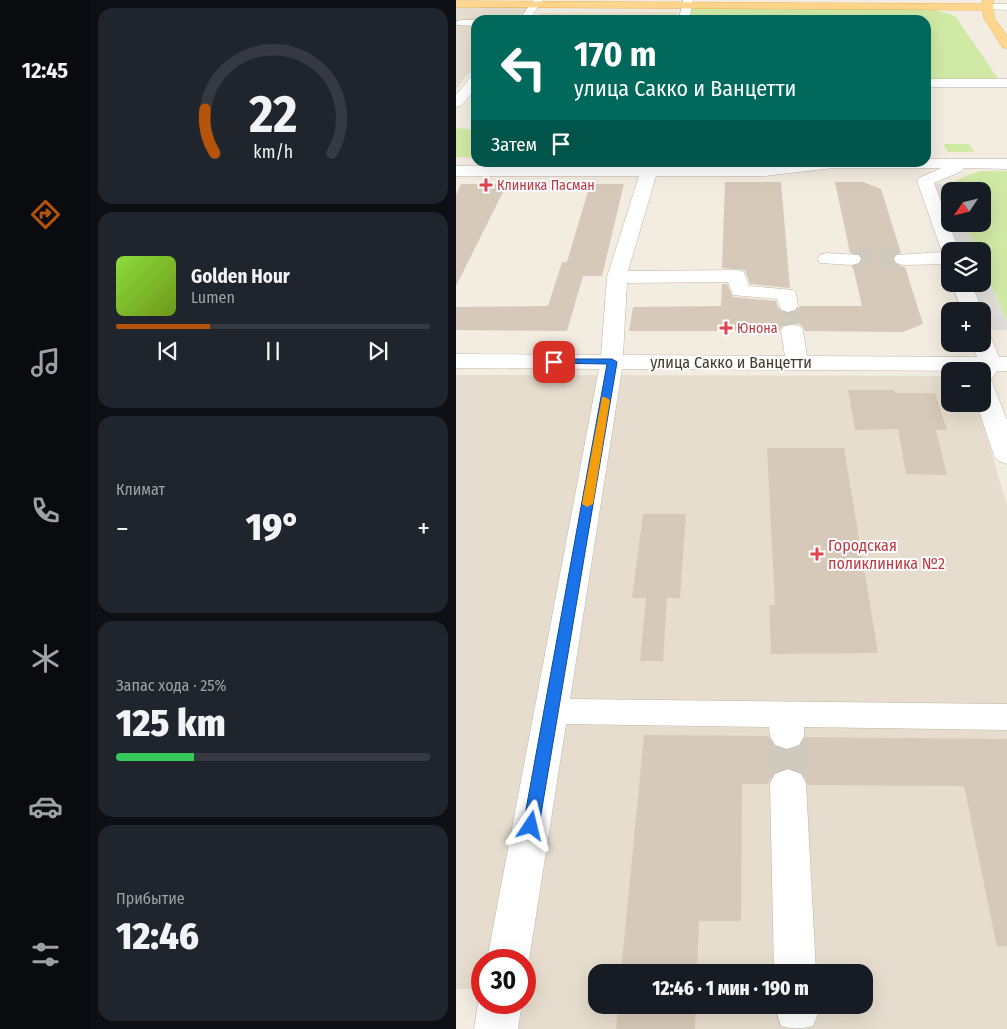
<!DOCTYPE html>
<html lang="ru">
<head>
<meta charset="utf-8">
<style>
	:root { --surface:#171b24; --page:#20242c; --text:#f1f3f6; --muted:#9ea1a6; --line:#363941; --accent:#b45309 }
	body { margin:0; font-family:"Fira Sans Condensed",sans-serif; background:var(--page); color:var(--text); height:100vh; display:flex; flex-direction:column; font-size:19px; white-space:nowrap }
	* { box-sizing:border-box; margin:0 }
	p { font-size:16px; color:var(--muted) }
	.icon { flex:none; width:28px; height:28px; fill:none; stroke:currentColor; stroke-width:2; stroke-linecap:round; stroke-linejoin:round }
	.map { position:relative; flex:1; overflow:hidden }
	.side { display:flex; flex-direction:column; gap:8px; padding:8px; background:#0d0f14; width:366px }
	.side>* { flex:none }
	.guide { position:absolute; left:15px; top:15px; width:460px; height:152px; border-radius:15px; box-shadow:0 5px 20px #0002; background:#00695c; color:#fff; overflow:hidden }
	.needle { width:32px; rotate:235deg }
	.tools { position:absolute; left:485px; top:182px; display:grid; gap:10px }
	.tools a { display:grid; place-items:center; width:50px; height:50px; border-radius:10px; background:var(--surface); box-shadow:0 5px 20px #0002; font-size:25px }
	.speed { position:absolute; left:15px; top:949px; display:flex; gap:10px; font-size:25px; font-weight:700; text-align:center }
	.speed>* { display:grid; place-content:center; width:65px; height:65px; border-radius:50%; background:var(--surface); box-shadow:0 5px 20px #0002; line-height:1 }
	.speed .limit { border:8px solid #d22; background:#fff; color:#111 }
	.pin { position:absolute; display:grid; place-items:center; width:42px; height:42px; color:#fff; margin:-21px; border-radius:10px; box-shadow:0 2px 8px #0006 }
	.me { position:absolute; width:55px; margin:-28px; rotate:10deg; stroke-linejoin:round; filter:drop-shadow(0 0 4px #0008) }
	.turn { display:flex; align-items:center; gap:18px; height:105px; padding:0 20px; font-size:22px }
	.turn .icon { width:65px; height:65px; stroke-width:2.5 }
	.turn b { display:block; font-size:35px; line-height:42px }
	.then { display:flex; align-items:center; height:48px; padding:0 20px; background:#0003; gap:10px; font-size:19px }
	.big { font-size:38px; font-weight:800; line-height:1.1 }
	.side .tile { flex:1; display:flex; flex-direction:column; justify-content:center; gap:8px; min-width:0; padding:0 18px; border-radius:15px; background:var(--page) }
	.side .dial { align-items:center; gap:0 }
	.dial svg { height:130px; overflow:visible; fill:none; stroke:var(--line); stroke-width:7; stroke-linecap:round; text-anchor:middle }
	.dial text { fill:var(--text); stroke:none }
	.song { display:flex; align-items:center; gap:15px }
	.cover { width:60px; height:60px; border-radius:8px; background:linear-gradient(135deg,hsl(90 70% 55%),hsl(80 70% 35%)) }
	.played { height:5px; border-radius:2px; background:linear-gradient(90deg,var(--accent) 30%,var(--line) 30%) }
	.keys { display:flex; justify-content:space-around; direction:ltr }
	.heat { display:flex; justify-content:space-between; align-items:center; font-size:28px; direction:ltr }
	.charge { height:8px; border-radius:4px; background:linear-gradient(90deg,#34c759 25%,var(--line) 0) }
	.trip { position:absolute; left:132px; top:964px; width:285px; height:50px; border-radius:15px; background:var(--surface); box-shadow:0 5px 20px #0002; font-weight:800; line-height:50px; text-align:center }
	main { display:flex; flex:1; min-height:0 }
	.tab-bar { display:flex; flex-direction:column; width:90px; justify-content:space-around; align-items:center; background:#090b0e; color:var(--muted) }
	.tab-bar .icon { width:35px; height:35px }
	.tab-bar .current { color:var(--accent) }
	.tab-bar b { font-size:22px; color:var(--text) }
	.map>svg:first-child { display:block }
</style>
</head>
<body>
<main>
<nav class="tab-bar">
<b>12:45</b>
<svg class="icon current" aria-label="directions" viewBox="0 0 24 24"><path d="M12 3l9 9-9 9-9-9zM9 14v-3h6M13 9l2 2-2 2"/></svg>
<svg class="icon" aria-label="music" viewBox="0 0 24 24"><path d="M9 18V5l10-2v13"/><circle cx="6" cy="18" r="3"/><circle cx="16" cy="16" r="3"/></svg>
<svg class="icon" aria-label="phone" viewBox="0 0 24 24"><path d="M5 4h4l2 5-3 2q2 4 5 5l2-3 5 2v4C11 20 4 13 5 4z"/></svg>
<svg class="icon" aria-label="climate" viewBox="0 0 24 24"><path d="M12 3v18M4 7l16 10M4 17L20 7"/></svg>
<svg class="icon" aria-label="car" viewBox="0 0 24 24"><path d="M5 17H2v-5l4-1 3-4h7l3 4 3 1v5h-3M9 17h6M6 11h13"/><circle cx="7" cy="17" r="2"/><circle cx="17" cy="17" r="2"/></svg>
<svg class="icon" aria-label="filters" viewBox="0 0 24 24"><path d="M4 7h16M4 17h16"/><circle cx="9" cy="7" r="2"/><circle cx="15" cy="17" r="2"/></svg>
</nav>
<section class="side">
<div class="tile dial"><svg viewBox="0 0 100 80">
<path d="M14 69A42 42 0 1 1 86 69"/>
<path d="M14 69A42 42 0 0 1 8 42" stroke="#b45309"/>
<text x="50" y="56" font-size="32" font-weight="700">22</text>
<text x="50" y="72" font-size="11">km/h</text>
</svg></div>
<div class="tile">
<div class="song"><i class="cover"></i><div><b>Golden Hour</b><p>Lumen</p></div></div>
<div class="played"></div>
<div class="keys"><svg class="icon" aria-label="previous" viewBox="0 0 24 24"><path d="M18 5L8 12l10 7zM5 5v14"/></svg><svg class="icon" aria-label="pause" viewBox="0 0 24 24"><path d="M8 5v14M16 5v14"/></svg><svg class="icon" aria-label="next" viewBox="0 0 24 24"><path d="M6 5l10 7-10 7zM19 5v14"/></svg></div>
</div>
<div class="tile"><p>Климат</p>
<div class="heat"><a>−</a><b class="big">19°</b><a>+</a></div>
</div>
<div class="tile"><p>Запас хода · 25%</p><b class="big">125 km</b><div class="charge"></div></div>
<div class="tile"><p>Прибытие</p><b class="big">12:46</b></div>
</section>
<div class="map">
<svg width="551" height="1029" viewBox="0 0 551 1029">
	<rect width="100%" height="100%" fill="#f2ece1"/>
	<g fill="#e6ddce" fill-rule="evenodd">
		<polygon points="0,7 71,7 62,20 20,20 20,70 12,74 0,89"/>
		<path d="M0,375L494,376V404H521L551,506V1029H62L67,1003L69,1002V960H26V989H0ZM141,972H409V1005H141Z"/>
	</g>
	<polygon fill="#ece0c9" points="221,12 220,20 80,20 85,13"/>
	<g fill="#d0eaa6">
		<polygon points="235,9 480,10 499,16 543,80 470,81 470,20 233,20"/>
		<polygon points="0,128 20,130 20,158 0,157"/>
		<polygon points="487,144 513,144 518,152 492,152"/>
		<polygon points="523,171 551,171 551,321 526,264 526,251 521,251 509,224 526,224 526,191 495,191 492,184"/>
	</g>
	<g fill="#e1deda">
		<polygon points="470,184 492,184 495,191 494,224 509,224 521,251 494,251"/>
		<polygon points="526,264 551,321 551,330 526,330 526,311 516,311 506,284 526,284"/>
	</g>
	<g fill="#d7c9b9">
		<polygon points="269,182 325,182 334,288 294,284 289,270 266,268"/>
		<polygon points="379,182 407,182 425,189 445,253 438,254 436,260 439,265 449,267 467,324 447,332 349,331 344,324 336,323 328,324 323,331 173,331 177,307 265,306 266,284 271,284 277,297 320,301 323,311 331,314 340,312 344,306 406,306 397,267 405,264 407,258 403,253 394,253"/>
		<polygon points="5,184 51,184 0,286 0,195"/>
		<polygon points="134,184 168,184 146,276 127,276 111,331 0,330 0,307 92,306 106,262 111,262"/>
		<polygon points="392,390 438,390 439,393 479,393 491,430 480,430 491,475 450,474 442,429 399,430"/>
		<polygon points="311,448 388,448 422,653 315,654 313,605 319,605"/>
		<polygon points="187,514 230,514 224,598 211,598 207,661 184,661 190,598 176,598"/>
		<polygon points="188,735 312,736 318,747 330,751 344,747 350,737 551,739 551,946 541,947 508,786 352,785 346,772 331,767 318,772 312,784 286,784 285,921 243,921 241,972 165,972"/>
		<polygon points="162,1005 240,1005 239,1029 160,1029"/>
	</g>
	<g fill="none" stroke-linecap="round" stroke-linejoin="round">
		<g stroke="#cfc9be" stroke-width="19" stroke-dasharray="19 9" stroke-linecap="butt">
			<polyline points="396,259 447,259"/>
			<polyline points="332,306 336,331"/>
		</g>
		<polyline stroke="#cfc9be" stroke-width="31" stroke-dasharray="31 16" stroke-linecap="butt" points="331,736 331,740"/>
		<polyline stroke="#cfc9be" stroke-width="39" stroke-dasharray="39 20" stroke-linecap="butt" points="331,738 332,784"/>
		<g stroke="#c0b5a6" stroke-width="1">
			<g id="minor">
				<polygon points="77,0 87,0 73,20 63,20"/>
				<polygon points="227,0 237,0 233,20 223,20"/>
				<polygon points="533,4 551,4 551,10 529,9 528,7 529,5"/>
				<polygon points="5,20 21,20 20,26 1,25 0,22"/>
				<polygon points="20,76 20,88 5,106 0,107 0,95 15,77"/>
				<rect x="470" y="79" width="81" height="8"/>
				<polygon points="470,159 551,159 551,169 508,168 506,171 478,183 503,251 494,251 494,264 447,265 440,263 438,259 440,255 486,252 461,181 463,178 485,168 377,168 309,176 200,176 172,271 281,270 288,272 293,286 337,290 340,294 342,306 339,310 332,312 325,310 321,299 277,295 272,282 171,283 167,355 329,356 325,331 328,326 336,325 344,326 347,331 351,356 521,357 516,344 526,344 526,334 534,335 543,357 551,357 551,371 541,371 535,380 551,420 551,464 542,461 538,456 521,404 526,404 526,371 166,369 114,699 551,704 551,730 348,727 348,736 343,745 331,749 319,745 314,736 313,727 110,724 73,960 69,970 69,960 31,960 143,369 0,368 0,354 145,355 151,277 183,176 0,176 0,166 309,166 341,162 470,162"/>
				<polygon points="371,253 403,255 405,259 403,263 396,265 364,263 362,259 364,255"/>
				<polygon points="496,284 516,284 526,311 506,311"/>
				<polygon points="332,769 345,774 350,784 360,972 318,972 314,784 319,774"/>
				<polygon points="26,992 26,1002 66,1002 62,1029 18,1029 22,1002"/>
				<path d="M318,1005H362L363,1011L357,1026C346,1029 336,1029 325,1026Z"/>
			</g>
		</g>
		<g stroke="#ebb456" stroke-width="1">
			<polygon id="major" points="527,0 537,0 538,18 551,36 551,48 547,48 528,18 527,10 0,7 0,1 527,4"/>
		</g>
		<use href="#minor" fill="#fff" fill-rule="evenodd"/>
		<use href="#major" fill="#ffd68d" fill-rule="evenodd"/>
	</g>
	<polygon fill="#1a73e8" stroke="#114b97" points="98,359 156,359 161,362 83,826 81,831 75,833 70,831 67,826 151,364 94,363 94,360"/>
	<polygon fill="#f59e0b" points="146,397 149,397 154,400 137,504 131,507 126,504"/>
	<g fill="#e0444e" stroke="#fff" stroke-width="2">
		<path d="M27.5 177.5h5v5h5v5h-5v5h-5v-5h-5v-5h5z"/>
		<path d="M267.5 320.5h5v5h5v5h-5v5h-5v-5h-5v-5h5z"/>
		<path d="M358.5 546.5h5v5h5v5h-5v5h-5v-5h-5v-5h5z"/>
	</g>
	<g text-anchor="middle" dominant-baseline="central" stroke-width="4" stroke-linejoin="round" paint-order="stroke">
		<g font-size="14" fill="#be3a42" stroke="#fff" text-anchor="start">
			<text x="41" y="185">Клиника Пасман</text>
			<text x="281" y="328">Юнона</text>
		</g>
		<g font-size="16" fill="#433b32" stroke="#fff">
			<text x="275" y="362">улица Сакко и Ванцетти</text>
		</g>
		<g font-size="16" fill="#be3a42" stroke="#fff" text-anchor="start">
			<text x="372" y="545">Городская<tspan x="372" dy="18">поликлиника №2</tspan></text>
		</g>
	</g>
</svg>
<div class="tools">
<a><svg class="needle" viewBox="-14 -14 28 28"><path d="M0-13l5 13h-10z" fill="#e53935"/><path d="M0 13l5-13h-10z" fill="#9ea1a6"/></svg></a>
<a><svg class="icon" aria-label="layers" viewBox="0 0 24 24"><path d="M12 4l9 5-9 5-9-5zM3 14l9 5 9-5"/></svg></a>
<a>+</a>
<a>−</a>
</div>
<div class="speed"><div class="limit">30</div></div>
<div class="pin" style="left:98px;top:362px;background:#d93025"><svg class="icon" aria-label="arrive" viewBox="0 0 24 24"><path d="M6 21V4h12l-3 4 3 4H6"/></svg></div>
<svg class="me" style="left:75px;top:826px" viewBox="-20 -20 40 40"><path d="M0-17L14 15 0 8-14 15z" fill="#1a73e8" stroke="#fff" stroke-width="4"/></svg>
<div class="trip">12:46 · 1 мин · 190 m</div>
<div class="guide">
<div class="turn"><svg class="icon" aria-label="left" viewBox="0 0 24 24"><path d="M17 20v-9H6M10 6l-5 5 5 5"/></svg><div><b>170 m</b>улица Сакко и Ванцетти</div></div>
<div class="then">Затем<svg class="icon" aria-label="arrive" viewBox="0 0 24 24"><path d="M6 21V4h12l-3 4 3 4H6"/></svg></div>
</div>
</div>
</main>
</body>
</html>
